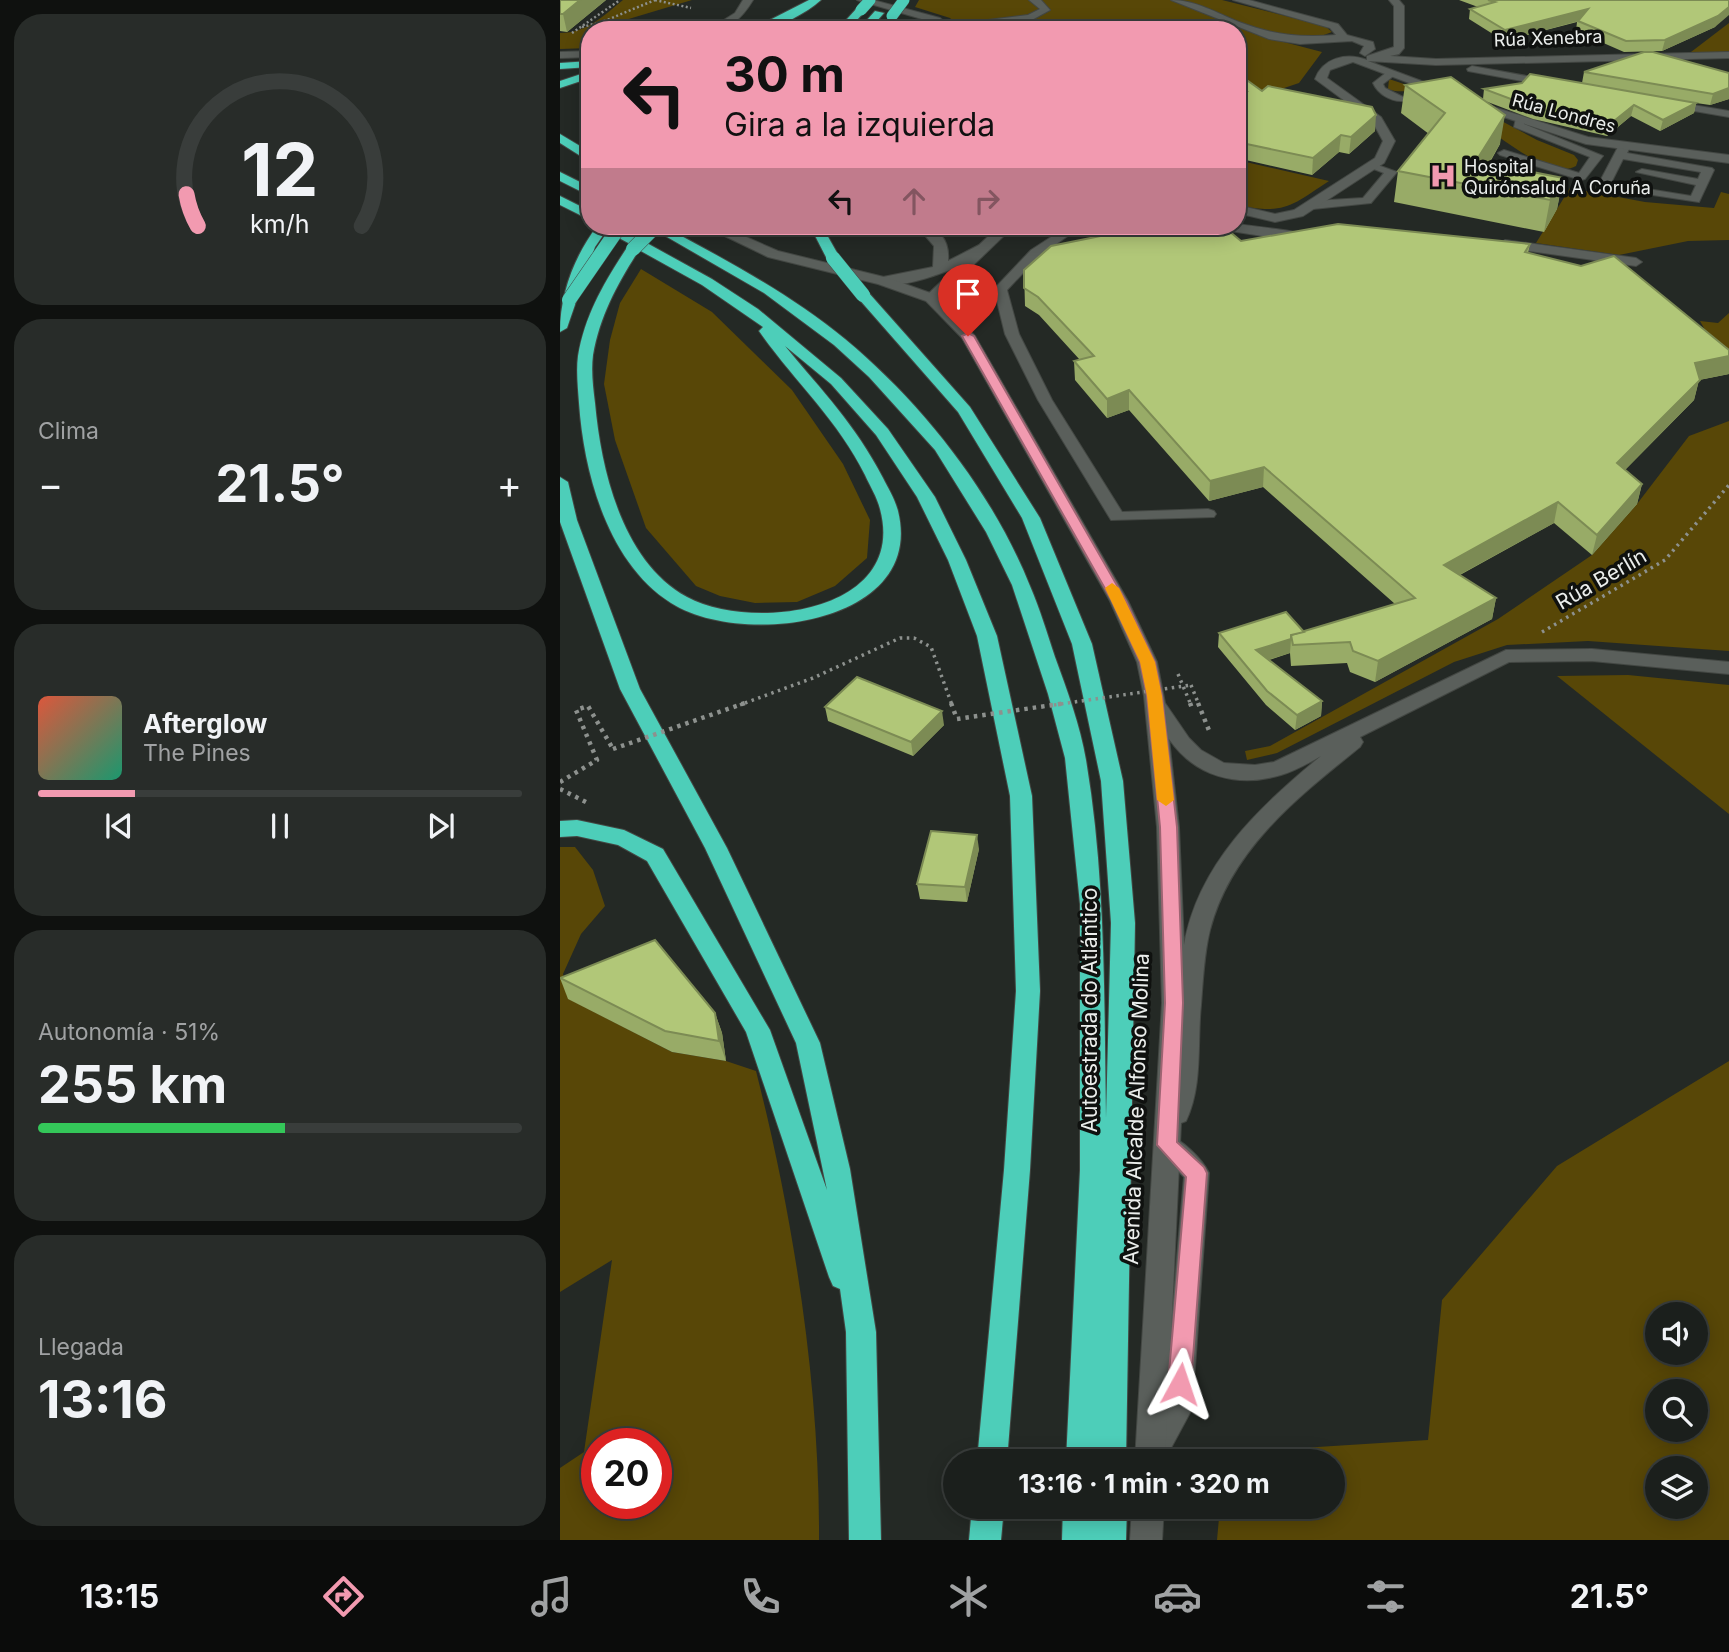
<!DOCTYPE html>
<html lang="es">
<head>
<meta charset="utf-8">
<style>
	:root { --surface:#1b1f1c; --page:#282c29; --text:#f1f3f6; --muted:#a0a2a3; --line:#393d3b; --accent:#f29ab0 }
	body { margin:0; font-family:Inter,sans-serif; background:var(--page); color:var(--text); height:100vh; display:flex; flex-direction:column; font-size:26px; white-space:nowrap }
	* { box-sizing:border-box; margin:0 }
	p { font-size:23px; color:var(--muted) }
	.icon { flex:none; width:38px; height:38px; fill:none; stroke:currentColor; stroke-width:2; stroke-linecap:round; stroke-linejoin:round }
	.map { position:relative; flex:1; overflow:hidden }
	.panel { display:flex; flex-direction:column; gap:14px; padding:14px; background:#0f110f; width:560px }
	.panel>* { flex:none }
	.hud { position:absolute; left:21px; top:21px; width:665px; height:214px; border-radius:28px; box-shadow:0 4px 18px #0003,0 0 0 2px var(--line); background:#f29ab0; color:#111; overflow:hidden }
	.fabs { position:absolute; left:1085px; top:1302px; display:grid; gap:14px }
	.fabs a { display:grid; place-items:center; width:63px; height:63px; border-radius:50%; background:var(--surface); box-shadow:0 4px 18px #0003,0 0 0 2px var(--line); font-size:35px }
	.speed { position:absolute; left:21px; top:1428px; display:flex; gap:14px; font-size:35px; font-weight:700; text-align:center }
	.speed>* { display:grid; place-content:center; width:91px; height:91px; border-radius:50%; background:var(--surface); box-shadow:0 4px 18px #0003,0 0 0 2px var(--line); line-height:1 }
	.speed .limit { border:10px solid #d22; background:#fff; color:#111 }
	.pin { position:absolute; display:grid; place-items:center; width:60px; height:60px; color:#fff; margin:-72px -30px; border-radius:50% 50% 50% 0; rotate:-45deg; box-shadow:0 0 7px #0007 }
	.pin .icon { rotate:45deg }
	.me { position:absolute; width:77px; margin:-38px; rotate:5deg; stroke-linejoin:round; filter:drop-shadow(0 0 5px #0008) }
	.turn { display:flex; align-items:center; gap:24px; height:147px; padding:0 28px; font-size:32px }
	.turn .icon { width:91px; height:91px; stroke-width:2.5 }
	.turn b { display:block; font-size:49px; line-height:60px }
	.lanes { display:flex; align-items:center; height:66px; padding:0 28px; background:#0003; justify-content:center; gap:35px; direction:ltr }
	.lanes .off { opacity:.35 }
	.big { font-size:52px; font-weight:700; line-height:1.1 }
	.panel .widget { flex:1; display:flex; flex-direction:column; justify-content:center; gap:10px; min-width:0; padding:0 24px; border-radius:28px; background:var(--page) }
	.panel .dial { align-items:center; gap:0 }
	.dial svg { height:182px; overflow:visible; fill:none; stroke:var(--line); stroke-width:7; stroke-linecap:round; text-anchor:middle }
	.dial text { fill:var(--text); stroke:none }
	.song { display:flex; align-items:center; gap:21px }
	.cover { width:84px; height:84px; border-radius:10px; background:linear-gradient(135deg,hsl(10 70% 55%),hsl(160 70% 35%)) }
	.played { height:7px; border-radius:4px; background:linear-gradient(90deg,var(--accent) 20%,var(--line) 20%) }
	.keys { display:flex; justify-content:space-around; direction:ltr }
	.heat { display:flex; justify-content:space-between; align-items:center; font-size:38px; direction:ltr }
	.charge { height:10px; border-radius:5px; background:linear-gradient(90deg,#34c759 51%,var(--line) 0) }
	.trip { position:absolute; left:383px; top:1449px; width:402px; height:70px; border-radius:35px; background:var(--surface); box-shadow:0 4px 18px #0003,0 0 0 2px var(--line); font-weight:700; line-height:70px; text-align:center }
	.menu { display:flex; height:112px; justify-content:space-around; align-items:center; background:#0b0c0b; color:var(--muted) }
	.menu .icon { width:49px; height:49px }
	.menu .current { color:var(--accent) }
	.menu b { font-size:32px; color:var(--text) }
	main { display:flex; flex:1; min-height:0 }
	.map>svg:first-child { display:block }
</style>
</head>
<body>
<main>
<section class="panel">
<div class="widget dial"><svg viewBox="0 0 100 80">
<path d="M14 69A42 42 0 1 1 86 69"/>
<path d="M14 69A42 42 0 0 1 9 55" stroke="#f29ab0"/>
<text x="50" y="56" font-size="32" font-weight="700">12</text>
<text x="50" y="72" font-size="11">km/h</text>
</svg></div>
<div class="widget"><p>Clima</p>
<div class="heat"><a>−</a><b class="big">21.5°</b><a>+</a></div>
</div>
<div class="widget">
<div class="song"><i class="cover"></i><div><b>Afterglow</b><p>The Pines</p></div></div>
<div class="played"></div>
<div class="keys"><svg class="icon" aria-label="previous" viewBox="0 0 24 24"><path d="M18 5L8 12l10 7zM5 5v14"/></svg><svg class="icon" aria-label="pause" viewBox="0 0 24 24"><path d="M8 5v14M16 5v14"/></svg><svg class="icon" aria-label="next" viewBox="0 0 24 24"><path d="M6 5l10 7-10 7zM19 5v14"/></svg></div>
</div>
<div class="widget"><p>Autonomía · 51%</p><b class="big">255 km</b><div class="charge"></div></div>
<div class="widget"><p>Llegada</p><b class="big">13:16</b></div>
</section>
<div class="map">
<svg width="1169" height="1540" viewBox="0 0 1169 1540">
	<rect width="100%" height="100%" fill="#242925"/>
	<g fill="#584707" fill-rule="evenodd">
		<path d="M63,0H132L62,21L73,30H30V48L0,49V33C27,33 43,16 63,0Z"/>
		<polygon points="359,0 662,0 765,26 772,32 761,36 724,42 762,52 739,83 692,99 677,89 677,30 402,30 390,18 355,7"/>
		<polygon points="1169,23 1169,52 1131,52"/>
		<path d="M829,79L919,109L977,140L1014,155L1018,160L1016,166C988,182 927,126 904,111C892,102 869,94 854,92C844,90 838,93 828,89Z"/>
		<path d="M677,160L769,181C731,206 725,215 677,205Z"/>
		<polygon points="1010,188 1085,202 1154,208 1161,192 1169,194 1169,240 1128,241 1059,255 976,243"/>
		<polygon points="81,269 152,312 232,390 283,464 310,520 307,558 275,586 237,602 195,603 160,596 136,586 86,528 55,440 44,384 50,340 60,303"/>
		<polygon points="1169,313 1169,373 1140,321 1158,323"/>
		<polygon points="1169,421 1169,651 1028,641 947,645 894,662 717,753 687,760 685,751 710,746 938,619 1032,555 1077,504 1129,436"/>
		<polygon points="1068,675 1169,685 1169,814 997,676"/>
		<path d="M0,847H15L33,870L45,906L21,934L3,974L9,999L112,1052L166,1061L196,1071C234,1220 260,1387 259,1540H0V1468L24,1452L52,1260L0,1292ZM37,1444H96V1503H37Z"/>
		<path d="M1169,1061V1540H657L660,1507H774V1461H663L664,1453L868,1440L882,1300L997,1166ZM1136,1314V1353H1097V1314ZM1097,1391H1136V1430H1097ZM1097,1468H1136V1507H1097Z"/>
	</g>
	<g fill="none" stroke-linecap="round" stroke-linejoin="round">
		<g stroke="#434743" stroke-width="2">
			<g id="lane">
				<path d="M827,72L836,74L823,84L825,88L843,97V101C831,102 818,94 813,83Z"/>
				<polygon points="956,118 964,118 964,124 1043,156 1025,179 1021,180 940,155 938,153 944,150 1019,173 1030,157 954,127"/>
				<path d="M1064,144L1070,147L1067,153L1152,168L1154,170L1139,202L1040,187L1038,185L1058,147ZM1063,159L1141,172L1138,179L1082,169L1076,172L1136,185L1131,196L1051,183Z"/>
				<polygon points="812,163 837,172 811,203 753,209 747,205 753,201 803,198 824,173 806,166"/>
				<path d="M677,224C690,226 741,231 747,235L729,240L664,230L658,226Z"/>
				<polygon points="508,226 522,226 479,256 447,290 459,334 492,400 562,512 648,509 654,511 656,514 654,517 551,520 478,400 445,334 434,289 471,250"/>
				<polygon points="945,240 1076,258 1082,262 1076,266 941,247 939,244"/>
				<path d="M607,1134C622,1140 642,1158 649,1173L632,1409L604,1461H584L580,1452L604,1406L624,1177L598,1152L595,1145L598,1138Z"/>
			</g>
		</g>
		<g stroke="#434743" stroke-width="2">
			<g id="street">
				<path d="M183,0H193C182,18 170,30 148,30L175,13Z"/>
				<polygon points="297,0 313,0 380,18 388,25 468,15 480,9 469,0 481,0 490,10 470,21 381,30 372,22"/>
				<path d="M611,0C635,0 657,13 679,22C713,35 741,38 776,35L770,28L673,0H689L778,24L787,35L813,42L815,49L805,56L800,53L804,46L792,41L740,44L709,39Z"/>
				<path d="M829,0H839L844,6V48L839,54L830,56L876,59L1169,52V58L876,65L808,61L888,91L890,93L884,96L793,62L770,70L767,78L821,117L835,141L824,163L743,216L715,222L677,213V205L715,214L734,210L815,158L823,141L812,121L755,79C763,58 786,52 807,60V56L834,47V6Z"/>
				<polygon points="30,51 30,57 0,58 0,52"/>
				<polygon points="912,66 994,81 1000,84 994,87 908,71 907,69"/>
				<polygon points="1109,101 1169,111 1169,117 1105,106 1103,104"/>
				<polygon points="916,104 924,104 1028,137 1169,155 1169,163 1026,144 916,108"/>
				<path d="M357,226C378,226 390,239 388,261L419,245L434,231L407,236L384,230L383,226L407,228L454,226L376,301L371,302L364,298L395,268C380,274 330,293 316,281L323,277L373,267L374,246Z"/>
			</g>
		</g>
		<g stroke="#434743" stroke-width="2">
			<g id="secondary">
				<path d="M144,226H161L218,251L328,278L376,295L415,336L568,601L597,662L605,703L629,738L641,750L664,763L695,765L714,762L946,650L1032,649L1169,662V674L1032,661L949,662L800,737L803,742L800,747C738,797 671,849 650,930C644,954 643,980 641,1005C637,1042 643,1086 626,1121L621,1123L605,1461H575L602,1003L597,827L584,696L577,662L550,601L402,338L366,301L318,284L208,257ZM609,739C635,777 678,788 721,775C735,771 749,763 761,756C700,806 638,864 624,945L619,827Z"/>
				<polygon points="572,1507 604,1507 602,1540 570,1540"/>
			</g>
		</g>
		<g stroke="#434743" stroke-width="2">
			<g id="highway">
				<path d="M249,0H261C243,16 214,30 190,30Z"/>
				<polygon points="297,8 306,10 288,30 277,30"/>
				<polygon points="315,11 324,13 309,30 298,30"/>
				<polygon points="30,61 30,67 0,69 0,63"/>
				<polygon points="30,71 30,78 0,88 0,81"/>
				<polygon points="0,134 30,152 30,162 0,143"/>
				<polygon points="0,172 30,187 30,196 0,181"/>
				<polygon points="0,196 30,211 30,220 0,205"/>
				<path d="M37,226H56L152,279L198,309L281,378L328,429L375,497L406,560L437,636L472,796L480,991L470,1170L447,1461H417L444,1170L456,991L450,796L417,636L388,560L357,497L316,435L271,384L225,346C263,392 295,424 323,478C328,488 335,499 338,511C366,625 181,648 111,603C48,563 24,474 19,403C18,388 16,371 18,356C25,314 45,281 68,246L72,245L46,231L35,247L7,328L0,332C0,294 14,257 37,226ZM79,250L142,285L203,327L199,331C234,381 278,420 305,475C310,486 317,497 320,509C348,613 192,632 127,597C62,562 41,469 35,403C33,387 31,371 33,355C40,315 58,283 79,250Z"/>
				<path d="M88,226H103C166,260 229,293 285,339C362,403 433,493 470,586C480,609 487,633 495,657C507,690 520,725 526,760C546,878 544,999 546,1118L551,923L541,781L512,644L462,518L398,412L298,298V292H308L410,407L480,518L532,644L563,781L575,923L566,1461H506L520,1170V904L505,758L488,694L452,585L426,532L375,450L309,377L274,345L204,293Z"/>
				<polygon points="250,226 262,226 280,258 278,261 268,261"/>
				<polygon points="0,477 8,482 17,520 80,689 167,848 260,1043 290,1169 316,1332 321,1540 289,1540 286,1332 280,1289 273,1286 269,1277 186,1032 87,861 58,845 17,836 0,837 0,821 17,820 64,830 103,849 210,1030 267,1190 236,1043 145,848 60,689 0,522"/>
				<polygon points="412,1507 444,1507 441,1540 409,1540"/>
				<polygon points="503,1507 535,1507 534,1532 535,1507 567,1507 566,1540 502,1540"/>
			</g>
		</g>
		<g stroke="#8d918e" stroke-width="2.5" stroke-dasharray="2 2.5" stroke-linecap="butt">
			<polyline points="95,0 131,8"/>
			<polyline points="22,27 42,22 95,0"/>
			<polyline points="12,33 60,0"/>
		</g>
		<g stroke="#8d918e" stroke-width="3.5" stroke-dasharray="2.5 4.5" stroke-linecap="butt">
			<polyline points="982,632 1105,560 1169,485"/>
			<polyline points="618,674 631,705"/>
			<polyline points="631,685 639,705"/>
			<polyline points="185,703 253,678 340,638 354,638 371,647 392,705"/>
		</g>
		<g stroke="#8d918e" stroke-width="4.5" stroke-dasharray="3.5 5" stroke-linecap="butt">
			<polyline points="391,703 397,719"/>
			<polyline points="630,703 633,711"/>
			<polyline points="638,703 650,733"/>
			<polyline points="0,782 37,760 16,710 28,706 53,749"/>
			<polyline points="0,789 30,804"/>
		</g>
		<use href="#lane" fill="#5a5f5b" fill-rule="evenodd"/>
		<use href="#street" fill="#5a5f5b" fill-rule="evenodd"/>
		<use href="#secondary" fill="#5a5f5b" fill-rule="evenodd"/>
		<use href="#highway" fill="#4dceb9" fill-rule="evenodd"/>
		<g stroke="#434743" stroke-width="12" stroke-linecap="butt">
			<g id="highway-bridge-far1">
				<polyline points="301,10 310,0"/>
				<polyline points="332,16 344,0"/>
			</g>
		</g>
		<g stroke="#434743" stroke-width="15" stroke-linecap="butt">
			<g id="highway-bridge">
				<polyline points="73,249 96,226"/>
				<polyline points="273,258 303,295"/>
				<polyline points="9,300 60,226"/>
			</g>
		</g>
		<g stroke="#8d918e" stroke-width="3.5" stroke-dasharray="2.5 4.5" stroke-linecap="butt">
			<polyline points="180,705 185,703"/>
			<polyline points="494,705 631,685"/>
		</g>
		<g stroke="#8d918e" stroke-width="4.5" stroke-dasharray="3.5 5" stroke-linecap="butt">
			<polyline points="397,719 506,703"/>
			<polyline points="53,749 185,703"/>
		</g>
		<use href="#highway-bridge-far1" stroke="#4dceb9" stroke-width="11"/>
		<use href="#highway-bridge" stroke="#4dceb9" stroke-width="14"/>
	</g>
	<g fill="#98ab67">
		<polygon points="0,0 46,0 7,32 0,31"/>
		<polygon points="899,0 1169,0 1155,27 1102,51 1064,52 1016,31 1017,22 944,41 909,19 910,9 918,7"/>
		<polygon points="1024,72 1169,73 1169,99 1150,105 1136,103 1134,113 1100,131 1071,116 1047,136 973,119 925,101 940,144 929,164 1003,178 997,209 984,232 834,202 838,171 869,134 841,113 845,85 923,99 924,89 1022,83"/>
		<polygon points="677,73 702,91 815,131 789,154 779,152 752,175 677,158"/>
		<polygon points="681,241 970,244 968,253 1169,350 1169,374 1139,380 1134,400 1065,470 1082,484 1077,504 1032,555 994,523 900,575 936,598 932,619 815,682 790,672 787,663 731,666 730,653 709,660 762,701 761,716 735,730 706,705 658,647 659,633 744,632 835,604 703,487 649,501 569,410 547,418 515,380 514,361 520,360 479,315 465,306 464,270"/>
		<polygon points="265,707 384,725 353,756 268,721"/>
		<polygon points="419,849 407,902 360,899 357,884"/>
		<polygon points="0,978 155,1013 162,1033 166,1061 112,1052 8,999"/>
	</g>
	<g fill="#7c8b54">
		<polygon points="20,0 46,0 7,32 3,14"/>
		<polygon points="1169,7 1169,15 1155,27 1102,51 1105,40"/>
		<polygon points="1028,9 1026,19 944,41 945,30"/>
		<polygon points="1169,88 1169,99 1150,105 1153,94"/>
		<polygon points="1136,103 1134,113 1100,131 1103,120"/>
		<polygon points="1074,105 1071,116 1047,136 1049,125"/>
		<polygon points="816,115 815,131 789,154 791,137"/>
		<polygon points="945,115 940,144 915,186 916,161"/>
		<polygon points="781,135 779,152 752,175 753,158"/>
		<polygon points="1003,178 997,209 984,232 990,200"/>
		<polygon points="1169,356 1169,374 1139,380 1134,400 1052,483 1057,463 1135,363"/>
		<polygon points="569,390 569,410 547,418 547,399"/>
		<polygon points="704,467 703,487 649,501 650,481"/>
		<polygon points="1082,484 1077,504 1032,555 1037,535"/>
		<polygon points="998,502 994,523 881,585 884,565"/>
		<polygon points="936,598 932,619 815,682 818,661"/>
		<polygon points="731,639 730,653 695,664 696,650"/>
		<polygon points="762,701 761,716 735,730 737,715"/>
		<polygon points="382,711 384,725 353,756 351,742"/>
		<polygon points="417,835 419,849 407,902 405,887"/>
		<polygon points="155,1013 162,1033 166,1061 159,1041"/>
	</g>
	<g fill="#b1c778" stroke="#7c8b54" stroke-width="2">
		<polygon points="0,0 20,0 3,14 0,14"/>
		<polygon points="928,0 1169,0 1169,7 1158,16 1105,40 1066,41 1018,21 1028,9 945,30 910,9 935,2"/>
		<polygon points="1084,52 1093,52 1169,73 1169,88 1153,94 1024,72"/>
		<polygon points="677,73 702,91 708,86 812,107 816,115 791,137 781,135 753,158 677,142 677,98 686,92 677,92"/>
		<polygon points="970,74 1136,103 1103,120 1074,105 1049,125 975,108 924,89 962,83"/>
		<polygon points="891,77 945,115 916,161 1003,178 990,200 838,171 885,113 845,85"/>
		<polygon points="778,224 970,244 965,252 1021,266 1054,256 1169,350 1169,356 1135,363 1140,380 1057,463 1082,484 1037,535 998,502 884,565 936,598 818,661 793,651 790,642 733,645 731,635 855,598 704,467 650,481 569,390 547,399 514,361 534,356 478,297 464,288 464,270 491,246 590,226 663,226 681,241"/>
		<polygon points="726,612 744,632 731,635 731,639 696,650 762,701 737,715 707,691 659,633"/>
		<polygon points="297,677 382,711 351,742 265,707"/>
		<polygon points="371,831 417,835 405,887 357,884"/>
		<polygon points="95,940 155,1013 159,1041 105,1031 0,978"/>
	</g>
	<polygon fill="#f29ab0" stroke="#9d6472" stroke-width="2" points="408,333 414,336 566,601 595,662 602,696 617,827 623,1003 617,1142 644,1167 647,1173 631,1384 628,1392 620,1395 612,1392 608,1384 626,1177 597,1145 605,1003 600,827 587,696 580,662 552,601 402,336"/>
	<polygon fill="#f59e0b" points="552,583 559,588 595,662 602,696 614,800 606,806 597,800 587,696 580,662 545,588"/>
	<defs>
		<g id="hospital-bare" transform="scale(2.1)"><path d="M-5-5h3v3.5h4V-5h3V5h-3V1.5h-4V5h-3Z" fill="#f29ab0" stroke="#0f110f" stroke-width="2.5" paint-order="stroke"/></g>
	</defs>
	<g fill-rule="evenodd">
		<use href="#hospital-bare" x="883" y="176"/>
	</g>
	<g text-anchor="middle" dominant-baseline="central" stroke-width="7" stroke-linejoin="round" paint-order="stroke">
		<g font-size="18" fill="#ebeeec" stroke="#0f110f">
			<text transform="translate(988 38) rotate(-2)">Rúa Xenebra</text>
			<text transform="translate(1004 113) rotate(15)">Rúa Londres</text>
		</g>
		<g font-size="18" fill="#ebeeec" stroke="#0f110f" text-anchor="start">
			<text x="904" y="166">Hospital<tspan x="904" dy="21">Quirónsalud A Coruña</tspan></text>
		</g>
		<g font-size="21" fill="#ebeeec" stroke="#0f110f">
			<text transform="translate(1041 579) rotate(-30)">Rúa Berlín</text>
			<text transform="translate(529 1010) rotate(-90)">Autoestrada do Atlántico</text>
			<text transform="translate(576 1109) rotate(-88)">Avenida Alcalde Alfonso Molina</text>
		</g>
	</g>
</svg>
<div class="fabs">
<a><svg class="icon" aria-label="sound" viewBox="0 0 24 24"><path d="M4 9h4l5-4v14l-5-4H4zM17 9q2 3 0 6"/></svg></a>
<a><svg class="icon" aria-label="search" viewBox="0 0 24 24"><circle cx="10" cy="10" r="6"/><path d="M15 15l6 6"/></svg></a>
<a><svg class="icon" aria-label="layers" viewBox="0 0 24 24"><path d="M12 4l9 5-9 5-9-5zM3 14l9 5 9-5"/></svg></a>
</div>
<div class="speed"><div class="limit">20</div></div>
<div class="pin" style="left:408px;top:336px;background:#d93025"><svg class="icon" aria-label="arrive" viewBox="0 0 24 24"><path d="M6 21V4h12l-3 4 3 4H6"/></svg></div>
<svg class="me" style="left:620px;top:1384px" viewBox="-20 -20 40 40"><path d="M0-17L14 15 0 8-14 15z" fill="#f29ab0" stroke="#fff" stroke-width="4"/></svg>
<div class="trip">13:16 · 1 min · 320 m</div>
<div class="hud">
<div class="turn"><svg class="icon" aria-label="left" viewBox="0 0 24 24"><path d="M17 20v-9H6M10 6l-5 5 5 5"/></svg><div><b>30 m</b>Gira a la izquierda</div></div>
<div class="lanes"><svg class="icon" aria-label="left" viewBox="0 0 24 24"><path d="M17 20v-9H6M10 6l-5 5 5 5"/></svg><svg class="icon off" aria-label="ahead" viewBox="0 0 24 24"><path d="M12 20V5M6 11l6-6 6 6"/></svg><svg class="icon off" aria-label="right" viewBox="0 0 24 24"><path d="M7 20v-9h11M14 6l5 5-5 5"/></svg></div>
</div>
</div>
</main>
<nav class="menu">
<b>13:15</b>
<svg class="icon current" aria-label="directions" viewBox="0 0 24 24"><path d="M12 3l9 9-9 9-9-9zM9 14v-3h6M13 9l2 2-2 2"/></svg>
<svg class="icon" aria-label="music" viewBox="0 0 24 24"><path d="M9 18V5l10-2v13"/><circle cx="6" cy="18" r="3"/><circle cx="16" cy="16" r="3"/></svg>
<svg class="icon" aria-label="phone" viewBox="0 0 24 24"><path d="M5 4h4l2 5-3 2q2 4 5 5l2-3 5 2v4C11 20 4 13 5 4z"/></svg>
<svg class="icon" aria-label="climate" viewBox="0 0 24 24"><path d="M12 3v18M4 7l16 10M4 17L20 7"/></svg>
<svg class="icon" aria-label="car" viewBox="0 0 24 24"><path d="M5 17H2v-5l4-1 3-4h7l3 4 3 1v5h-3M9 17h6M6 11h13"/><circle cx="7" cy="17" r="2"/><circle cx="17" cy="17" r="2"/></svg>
<svg class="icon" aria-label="filters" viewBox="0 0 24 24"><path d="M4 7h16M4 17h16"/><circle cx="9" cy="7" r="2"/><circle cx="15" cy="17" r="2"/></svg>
<b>21.5°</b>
</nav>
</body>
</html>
